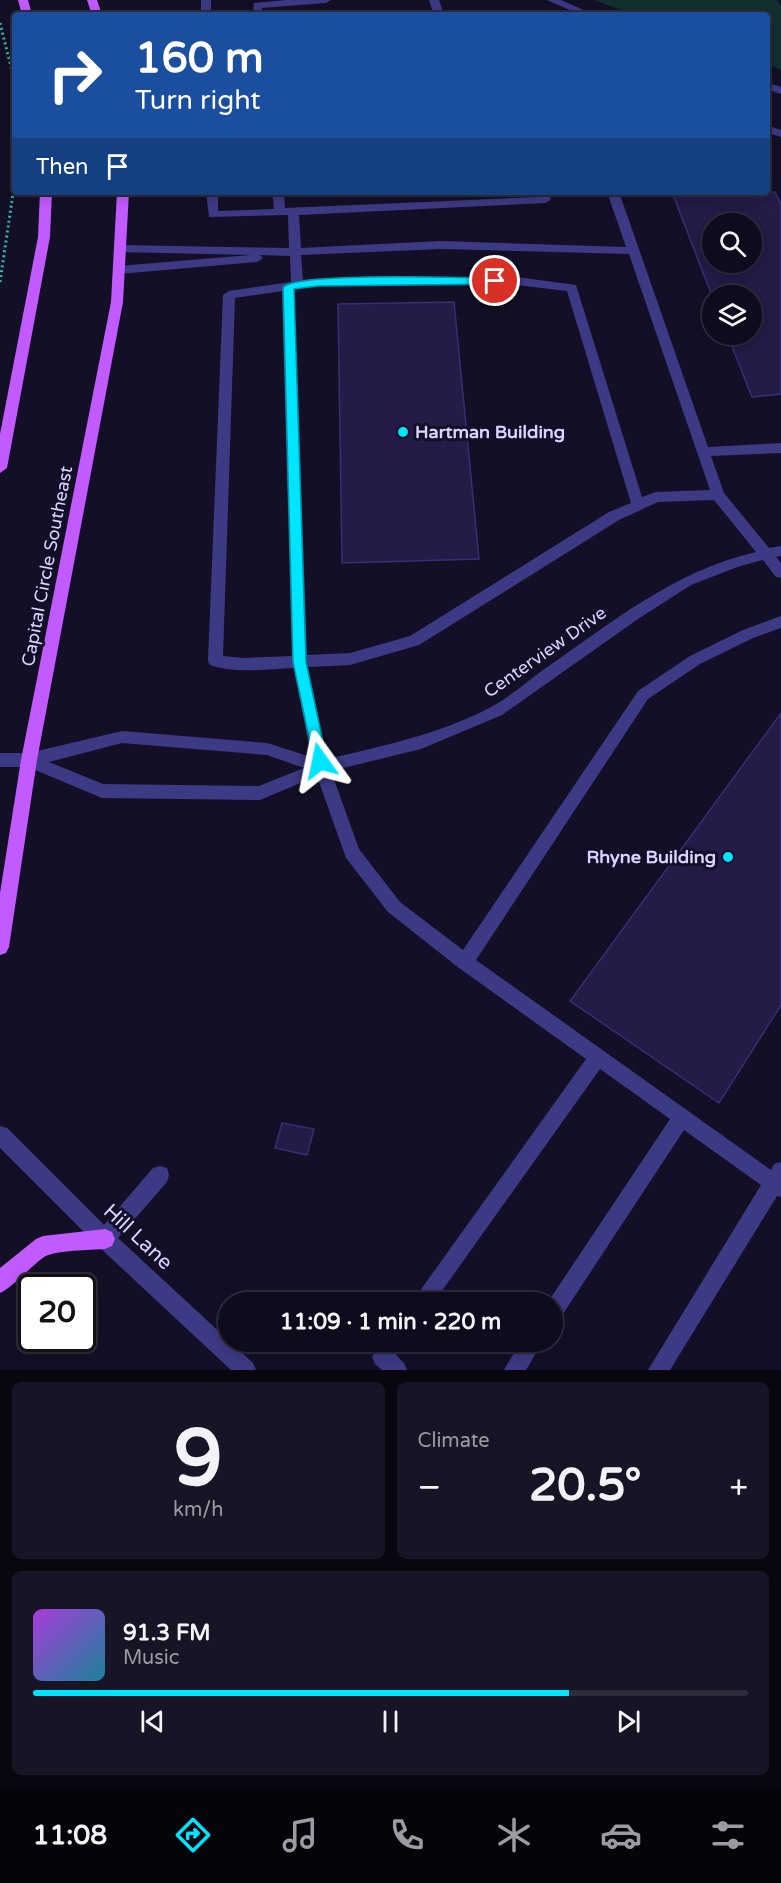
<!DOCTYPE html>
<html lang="en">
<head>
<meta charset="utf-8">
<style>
	:root { --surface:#0e0b1c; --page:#171425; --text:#f1f3f6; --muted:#9b9ba3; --line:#2e2b3b; --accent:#00e5ff }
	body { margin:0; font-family:"Varela Round",sans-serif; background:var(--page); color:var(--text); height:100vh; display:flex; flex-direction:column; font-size:22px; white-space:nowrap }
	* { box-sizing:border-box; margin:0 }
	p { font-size:20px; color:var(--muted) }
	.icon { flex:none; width:33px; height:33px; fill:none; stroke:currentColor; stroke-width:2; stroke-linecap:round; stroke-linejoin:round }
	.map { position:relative; height:1370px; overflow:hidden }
	.side { display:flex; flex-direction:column; gap:12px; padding:12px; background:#08060f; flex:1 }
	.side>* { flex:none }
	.top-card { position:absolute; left:12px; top:12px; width:758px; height:183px; border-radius:6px; box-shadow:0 3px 15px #0003,0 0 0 2px var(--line); background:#1a4fa0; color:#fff; overflow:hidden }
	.tools { position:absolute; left:702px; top:213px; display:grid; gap:12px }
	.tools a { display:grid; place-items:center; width:60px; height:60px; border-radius:50%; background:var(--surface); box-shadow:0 3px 15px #0003,0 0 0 2px var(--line); font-size:30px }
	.speed { position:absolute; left:18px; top:1274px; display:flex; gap:12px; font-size:30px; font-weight:700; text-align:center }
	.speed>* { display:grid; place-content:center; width:78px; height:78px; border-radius:50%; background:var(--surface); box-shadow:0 3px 15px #0003,0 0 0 2px var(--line); line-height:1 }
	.speed .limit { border:3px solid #111; border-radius:9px; background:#fff; color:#111 }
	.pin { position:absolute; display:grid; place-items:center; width:51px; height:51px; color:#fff; margin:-26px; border:3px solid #fff; border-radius:50%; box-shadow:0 2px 6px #0007 }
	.me { position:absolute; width:66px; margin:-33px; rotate:348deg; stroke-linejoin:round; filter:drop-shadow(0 0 4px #0008) }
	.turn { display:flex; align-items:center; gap:21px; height:126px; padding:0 24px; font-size:27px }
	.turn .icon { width:78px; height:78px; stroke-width:2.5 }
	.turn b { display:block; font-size:42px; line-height:51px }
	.then { display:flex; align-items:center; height:57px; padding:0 24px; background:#0003; gap:12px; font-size:22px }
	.big { font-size:45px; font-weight:700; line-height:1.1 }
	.side .tile { flex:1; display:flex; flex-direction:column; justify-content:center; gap:9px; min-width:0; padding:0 21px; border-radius:9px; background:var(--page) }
	.side .dial { align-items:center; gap:0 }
	.dial b { font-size:78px; line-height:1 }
	.song { display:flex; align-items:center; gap:18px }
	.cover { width:72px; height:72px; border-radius:9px; background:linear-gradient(135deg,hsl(280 70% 55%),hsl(190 70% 35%)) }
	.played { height:6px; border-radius:3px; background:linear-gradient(90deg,var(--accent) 75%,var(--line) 75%) }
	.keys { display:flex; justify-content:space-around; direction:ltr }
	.heat { display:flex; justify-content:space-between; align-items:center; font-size:33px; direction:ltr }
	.side .tiles { flex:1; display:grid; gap:12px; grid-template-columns:1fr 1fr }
	.tile:last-child { grid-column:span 2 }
	.trip { position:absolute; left:218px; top:1292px; width:345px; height:60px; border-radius:30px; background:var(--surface); box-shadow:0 3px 15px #0003,0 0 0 2px var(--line); font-weight:700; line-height:60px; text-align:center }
	.tabs { display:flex; height:96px; justify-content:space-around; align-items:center; background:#06040b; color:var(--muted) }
	.tabs .icon { width:42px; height:42px }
	.tabs .selected { color:var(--accent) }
	.tabs b { font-size:27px; color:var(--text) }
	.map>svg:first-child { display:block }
</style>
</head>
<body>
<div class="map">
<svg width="781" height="1370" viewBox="0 0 781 1370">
	<rect width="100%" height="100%" fill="#130f26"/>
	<polygon fill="#12302f" points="594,0 776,0 781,6 781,70 767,64 766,15 635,15"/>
	<g fill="#241b47" stroke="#3b2d73" stroke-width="1.5" fill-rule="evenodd">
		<path d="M672,192H775L781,204V394L752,397L727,334H752V296H712ZM712,224H752V262H712Z"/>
		<polygon points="454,302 479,559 342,563 338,304"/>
		<polygon points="781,713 781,1005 719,1103 570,1001"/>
		<polygon points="282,1123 314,1129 307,1155 275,1148"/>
	</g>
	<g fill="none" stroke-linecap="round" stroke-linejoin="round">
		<g stroke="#2fb8b0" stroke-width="3" stroke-dasharray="2 3" stroke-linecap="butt">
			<polyline points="0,23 12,71 15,147"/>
			<polyline points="0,282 15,180"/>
		</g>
		<g fill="#3d3a85" fill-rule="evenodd">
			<rect x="201" y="0" width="10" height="15"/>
			<polygon points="286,0 331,0 326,3 262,8 263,15 253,15 254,3"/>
			<polygon points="429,0 439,0 444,15 434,15"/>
			<polygon points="547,0 561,0 595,15 581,15"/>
			<polygon points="766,82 781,87 781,94 766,89"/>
			<polygon points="766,125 781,130 781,137 766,132"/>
			<path d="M206,192H218V211L274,209L272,192H284L285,208L539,197L537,192H549L551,200L545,203L299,215L301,248L441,241L626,247L607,192H619L708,447L781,443V453L711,456L724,493L769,548L781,546V556L776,557L781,563V578L776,577L763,560L740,566L691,585L638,619L502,715L421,749L331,771L359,849L400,902L463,950L638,691L690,656L743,630L781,616V628L753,638L700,664L648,699L476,960L771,1170L774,1164L781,1162V1197L777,1196L670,1370H648L761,1185L684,1130L559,1320L552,1323V1302H548L670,1119L600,1069L434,1302H412L586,1059L459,968L388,912L346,858L317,776L260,800L102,798L28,767H0V753H29L122,731L267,743L311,757L294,668C267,669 236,674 210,665L208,661L223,295L229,291L291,282L290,256L260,255L263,258L257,262L119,274L113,270L119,266L251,255L116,252L114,249L120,245L289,248L288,215L209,217ZM441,249L629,254L710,490L656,492L642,497L576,285L517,277L318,278L303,280L301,255ZM517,285L567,291L631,503L609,512L410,636L350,653L307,655L294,289L318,286ZM282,291L292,656L243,658L223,656L235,298ZM714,500L756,552C674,571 611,623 543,670C526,682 510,697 491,707C440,734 383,746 327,759L308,667L350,665L419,645L619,520L658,502ZM122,743L267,755L304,768L259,786L103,784L49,762Z"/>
			<polygon points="0,1126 7,1128 104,1225 153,1168 160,1166 167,1168 169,1175 167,1182 118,1238 253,1363 256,1370 231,1370 98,1246 0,1148"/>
			<polygon points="382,1341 404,1341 396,1355 404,1363 407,1370 382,1370 375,1364 372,1357"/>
			<polygon points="521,1341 543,1341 526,1370 504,1370"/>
		</g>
		<g fill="#c25bff" fill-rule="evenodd">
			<polygon points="18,0 28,0 32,15 22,15"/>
			<polygon points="87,0 97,0 102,15 92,15"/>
			<polygon points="40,192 52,192 50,237 7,468 0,473 0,434 38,237"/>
			<polygon points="117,192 129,192 123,302 37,760 9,947 6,953 0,955 0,893 21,760 111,302"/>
			<path d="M105,1229L112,1232L115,1239L112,1246L105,1249C91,1250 55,1250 44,1257C31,1266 12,1288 0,1293V1268L36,1239L43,1236Z"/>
		</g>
	</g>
	<path fill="#00e5ff" stroke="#0095a6" stroke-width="1.5" d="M495,278L498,279V284L318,286L294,289L306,662L327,761L325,766H315L293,662L283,287C299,272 462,278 495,278Z"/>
	<g fill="#00e5ff" stroke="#130f26" stroke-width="2">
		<circle cx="403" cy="432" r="6"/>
		<circle cx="728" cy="857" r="6"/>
	</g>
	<g text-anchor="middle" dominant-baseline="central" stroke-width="6" stroke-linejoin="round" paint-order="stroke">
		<g font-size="18" font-weight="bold" fill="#d9d4ff" stroke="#130f26" text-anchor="start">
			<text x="415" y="432">Hartman Building</text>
			<text x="716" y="857" text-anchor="end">Rhyne Building</text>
		</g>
		<g font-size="18" fill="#d9d4ff" stroke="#130f26">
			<text transform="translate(47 566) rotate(-79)">Capital Circle Southeast</text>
			<text transform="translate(545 652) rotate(-35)">Centerview Drive</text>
		</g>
		<g font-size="21" fill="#d9d4ff" stroke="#130f26">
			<text transform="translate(138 1237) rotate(43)">Hill Lane</text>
		</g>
	</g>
</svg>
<div class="tools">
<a><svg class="icon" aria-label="search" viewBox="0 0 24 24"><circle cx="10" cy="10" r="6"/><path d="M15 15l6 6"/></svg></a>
<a><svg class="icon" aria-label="layers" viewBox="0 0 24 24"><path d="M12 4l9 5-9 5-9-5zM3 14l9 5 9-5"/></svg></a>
</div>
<div class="speed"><div class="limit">20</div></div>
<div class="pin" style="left:495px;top:281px;background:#d93025"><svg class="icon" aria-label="arrive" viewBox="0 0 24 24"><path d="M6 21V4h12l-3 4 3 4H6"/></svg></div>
<svg class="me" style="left:320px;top:761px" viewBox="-20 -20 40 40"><path d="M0-17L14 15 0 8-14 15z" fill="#00e5ff" stroke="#fff" stroke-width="4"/></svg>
<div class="trip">11:09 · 1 min · 220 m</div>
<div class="top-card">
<div class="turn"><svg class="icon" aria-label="right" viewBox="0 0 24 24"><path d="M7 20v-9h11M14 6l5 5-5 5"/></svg><div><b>160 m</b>Turn right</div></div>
<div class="then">Then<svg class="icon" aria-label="arrive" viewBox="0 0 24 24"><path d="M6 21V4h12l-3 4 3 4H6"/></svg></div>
</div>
</div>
<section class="side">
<div class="tiles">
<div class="tile dial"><b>9</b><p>km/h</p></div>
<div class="tile"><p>Climate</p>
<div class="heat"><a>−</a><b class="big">20.5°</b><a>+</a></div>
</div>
<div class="tile">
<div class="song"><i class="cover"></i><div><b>91.3 FM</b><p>Music</p></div></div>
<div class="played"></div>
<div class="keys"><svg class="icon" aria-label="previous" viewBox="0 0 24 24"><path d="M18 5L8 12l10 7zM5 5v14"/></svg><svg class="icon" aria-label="pause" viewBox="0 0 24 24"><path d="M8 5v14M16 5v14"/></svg><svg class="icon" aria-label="next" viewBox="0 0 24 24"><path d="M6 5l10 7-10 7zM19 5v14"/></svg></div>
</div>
</div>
</section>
<nav class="tabs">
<b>11:08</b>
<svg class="icon selected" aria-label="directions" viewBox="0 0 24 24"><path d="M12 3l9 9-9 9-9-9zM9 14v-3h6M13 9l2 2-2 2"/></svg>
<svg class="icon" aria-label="music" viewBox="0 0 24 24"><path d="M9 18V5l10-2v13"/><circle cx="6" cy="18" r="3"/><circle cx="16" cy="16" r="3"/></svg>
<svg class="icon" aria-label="phone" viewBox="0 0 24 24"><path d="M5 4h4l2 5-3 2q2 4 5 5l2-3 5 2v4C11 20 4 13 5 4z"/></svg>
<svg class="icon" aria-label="climate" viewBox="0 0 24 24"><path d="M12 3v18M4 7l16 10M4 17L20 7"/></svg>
<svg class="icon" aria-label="car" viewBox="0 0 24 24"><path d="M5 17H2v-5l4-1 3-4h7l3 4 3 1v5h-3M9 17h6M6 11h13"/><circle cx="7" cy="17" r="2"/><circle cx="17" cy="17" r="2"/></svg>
<svg class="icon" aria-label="filters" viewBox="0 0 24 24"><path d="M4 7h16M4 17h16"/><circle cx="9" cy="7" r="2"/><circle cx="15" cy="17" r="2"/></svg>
</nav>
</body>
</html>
